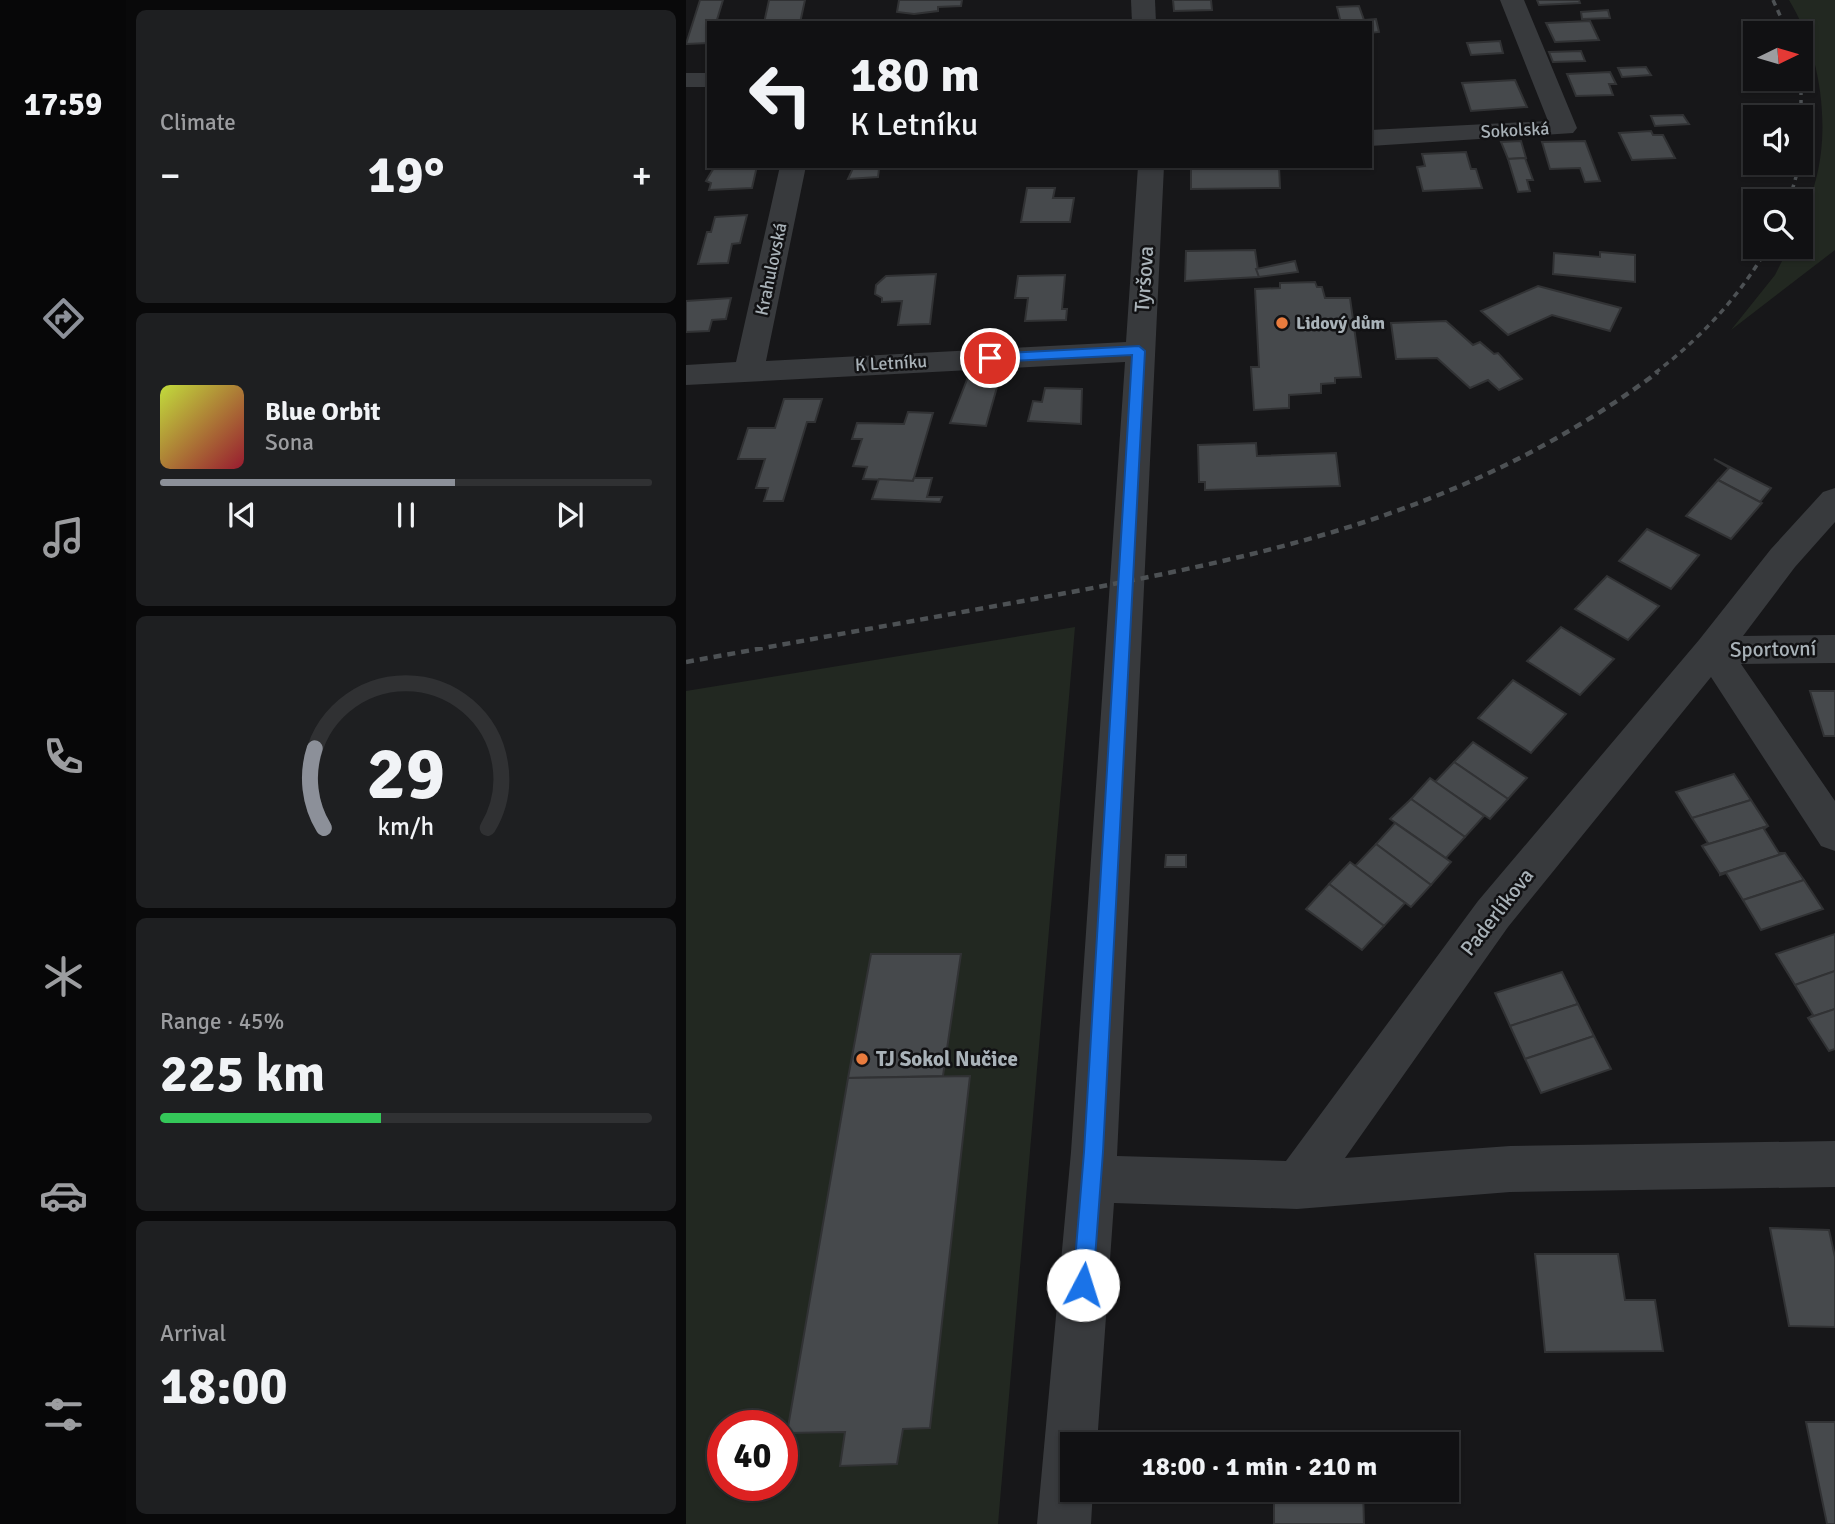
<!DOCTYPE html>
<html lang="en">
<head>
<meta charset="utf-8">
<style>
	:root { --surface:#111113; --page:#1e1f21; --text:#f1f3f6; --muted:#9c9da0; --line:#303133; --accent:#8c9099 }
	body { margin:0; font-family:Signika,sans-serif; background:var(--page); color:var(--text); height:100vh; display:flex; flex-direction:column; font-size:26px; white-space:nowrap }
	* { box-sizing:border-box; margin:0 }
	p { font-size:23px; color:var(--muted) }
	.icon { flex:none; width:38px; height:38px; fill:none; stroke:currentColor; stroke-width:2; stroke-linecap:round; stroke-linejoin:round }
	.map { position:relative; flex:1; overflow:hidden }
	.panel { display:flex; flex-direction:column; gap:10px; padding:10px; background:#09090a; width:560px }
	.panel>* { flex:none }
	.banner { position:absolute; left:21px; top:21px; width:665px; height:147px; border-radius:0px; box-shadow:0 2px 5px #0004,0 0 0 2px var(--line); background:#111113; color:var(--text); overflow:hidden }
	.needle { width:46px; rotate:85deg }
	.buttons { position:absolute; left:1057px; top:21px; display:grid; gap:14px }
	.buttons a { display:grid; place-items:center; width:70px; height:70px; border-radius:0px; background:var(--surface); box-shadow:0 2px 5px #0004,0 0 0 2px var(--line); font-size:35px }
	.speed { position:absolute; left:21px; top:1410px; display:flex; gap:14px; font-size:35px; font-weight:700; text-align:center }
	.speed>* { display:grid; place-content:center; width:91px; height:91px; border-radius:50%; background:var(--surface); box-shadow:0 2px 5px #0004,0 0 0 2px var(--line); line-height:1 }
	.speed .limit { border:10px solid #d22; background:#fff; color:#111 }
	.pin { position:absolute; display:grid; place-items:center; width:60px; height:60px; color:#fff; margin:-30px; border:4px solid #fff; border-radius:50%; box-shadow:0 2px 7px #0007 }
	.me { position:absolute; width:77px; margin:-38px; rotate:5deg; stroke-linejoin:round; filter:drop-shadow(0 0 5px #0008) }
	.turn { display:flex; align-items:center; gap:24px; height:147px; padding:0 28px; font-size:32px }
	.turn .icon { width:91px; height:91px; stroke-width:2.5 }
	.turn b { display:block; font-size:49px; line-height:60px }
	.big { font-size:52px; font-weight:700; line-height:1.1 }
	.panel .widget { flex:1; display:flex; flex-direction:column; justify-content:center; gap:10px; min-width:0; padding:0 24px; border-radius:10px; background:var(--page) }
	.panel .dial { align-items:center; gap:0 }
	.dial svg { height:182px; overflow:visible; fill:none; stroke:var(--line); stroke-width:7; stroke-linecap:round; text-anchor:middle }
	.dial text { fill:var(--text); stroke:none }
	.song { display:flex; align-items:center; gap:21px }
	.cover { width:84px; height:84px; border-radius:10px; background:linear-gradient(135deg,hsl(70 70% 55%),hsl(350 70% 35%)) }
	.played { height:7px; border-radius:4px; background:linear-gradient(90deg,var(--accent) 60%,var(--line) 60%) }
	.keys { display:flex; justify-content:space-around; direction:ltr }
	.heat { display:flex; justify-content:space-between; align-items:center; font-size:38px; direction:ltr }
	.charge { height:10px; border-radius:5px; background:linear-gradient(90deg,#34c759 45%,var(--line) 0) }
	.trip { position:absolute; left:374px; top:1432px; width:399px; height:70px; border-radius:0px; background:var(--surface); box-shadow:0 2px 5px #0004,0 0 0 2px var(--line); font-weight:700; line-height:70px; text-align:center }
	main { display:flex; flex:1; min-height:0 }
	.tab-bar { display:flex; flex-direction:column; width:126px; justify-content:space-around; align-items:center; background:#070708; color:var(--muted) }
	.tab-bar .icon { width:49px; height:49px }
	.tab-bar .active { color:var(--accent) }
	.tab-bar b { font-size:32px; color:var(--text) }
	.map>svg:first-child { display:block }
</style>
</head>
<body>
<main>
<nav class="tab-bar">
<b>17:59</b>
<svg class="icon active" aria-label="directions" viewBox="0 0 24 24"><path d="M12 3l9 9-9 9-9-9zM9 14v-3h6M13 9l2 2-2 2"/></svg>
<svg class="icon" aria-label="music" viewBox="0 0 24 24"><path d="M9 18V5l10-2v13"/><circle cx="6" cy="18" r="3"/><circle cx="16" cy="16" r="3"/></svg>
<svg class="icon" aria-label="phone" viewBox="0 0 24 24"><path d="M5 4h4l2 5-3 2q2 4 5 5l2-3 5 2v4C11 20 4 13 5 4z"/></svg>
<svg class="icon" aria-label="climate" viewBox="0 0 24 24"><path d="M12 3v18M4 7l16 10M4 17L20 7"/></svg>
<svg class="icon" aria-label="car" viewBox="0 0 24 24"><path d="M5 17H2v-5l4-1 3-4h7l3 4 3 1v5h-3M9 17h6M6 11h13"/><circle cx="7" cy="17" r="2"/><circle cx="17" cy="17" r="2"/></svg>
<svg class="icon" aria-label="filters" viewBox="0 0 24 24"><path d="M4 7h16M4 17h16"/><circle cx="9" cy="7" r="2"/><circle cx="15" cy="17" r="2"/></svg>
</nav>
<section class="panel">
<div class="widget"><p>Climate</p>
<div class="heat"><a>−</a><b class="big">19°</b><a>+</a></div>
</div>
<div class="widget">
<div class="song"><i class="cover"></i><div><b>Blue Orbit</b><p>Sona</p></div></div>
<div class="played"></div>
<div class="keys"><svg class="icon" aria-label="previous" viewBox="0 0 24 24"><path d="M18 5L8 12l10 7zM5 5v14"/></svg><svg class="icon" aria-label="pause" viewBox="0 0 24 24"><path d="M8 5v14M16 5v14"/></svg><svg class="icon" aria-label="next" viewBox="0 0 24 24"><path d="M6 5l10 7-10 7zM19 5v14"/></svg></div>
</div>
<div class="widget dial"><svg viewBox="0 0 100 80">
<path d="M14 69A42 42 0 1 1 86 69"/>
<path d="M14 69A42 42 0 0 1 10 34" stroke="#8c9099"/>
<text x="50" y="56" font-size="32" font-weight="700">29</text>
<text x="50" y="72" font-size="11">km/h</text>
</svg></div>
<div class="widget"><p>Range · 45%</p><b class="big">225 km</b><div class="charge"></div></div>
<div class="widget"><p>Arrival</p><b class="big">18:00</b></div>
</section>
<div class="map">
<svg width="1149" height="1524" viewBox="0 0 1149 1524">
	<rect width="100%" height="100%" fill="#171719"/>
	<g fill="#222821" fill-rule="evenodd">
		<path d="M1103,0H1149V250L1045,330L1089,275L1103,247H1115C1115,221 1124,203 1130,179C1145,122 1133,49 1103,0Z"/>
		<path d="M389,627L312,1524H0V691ZM37,1426H96V1486H37Z"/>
	</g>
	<g fill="#46494c" stroke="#313234" stroke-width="2">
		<polygon points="14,0 37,0 30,23 23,23 23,43 0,44"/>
		<polygon points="83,0 119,0 114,23 78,23"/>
		<polygon points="213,0 276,0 275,6 252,7 252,11 228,14 211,12"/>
		<polygon points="487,0 525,0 526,10 488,11"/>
		<polygon points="851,0 893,0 894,3 853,5"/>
		<polygon points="673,6 678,20 690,19 693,32 684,33 684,23 655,23 651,7"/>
		<polygon points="922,10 924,18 896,19 895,12"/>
		<polygon points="904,21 913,40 869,42 860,23"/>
		<polygon points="814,41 817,53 785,55 781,43"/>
		<polygon points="895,51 899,61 867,62 863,52"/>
		<polygon points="960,67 965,75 936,77 932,68"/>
		<polygon points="924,72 930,84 923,84 927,95 890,96 881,74"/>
		<polygon points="829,80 841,107 785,111 776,83"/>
		<polygon points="997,115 1003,124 969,126 965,116"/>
		<polygon points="965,131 967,135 977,135 989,158 946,160 933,133"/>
		<polygon points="835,141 840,158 822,159 815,142"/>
		<polygon points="899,141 914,181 899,182 894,168 864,169 856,142"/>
		<polygon points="780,152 785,169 790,169 796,188 737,191 731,167 739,166 736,154"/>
		<polygon points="839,158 847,180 841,180 844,191 832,192 822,159"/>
		<polygon points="29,166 71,166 66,188 23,190 25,183 20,181"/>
		<polygon points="168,166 205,166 193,169 192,177 162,179"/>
		<polygon points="505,166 593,166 594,188 505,189"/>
		<polygon points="341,188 369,188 367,198 388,198 384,222 335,222"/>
		<polygon points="61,215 54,243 46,244 42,263 12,264 21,232 25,232 29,217"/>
		<polygon points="569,250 573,277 499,281 500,251"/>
		<polygon points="914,252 949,255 949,282 867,274 868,253 914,257"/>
		<polygon points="609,261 612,272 573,277 570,269"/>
		<polygon points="250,274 244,324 212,325 216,301 196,302 196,298 189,294 190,285 200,276"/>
		<polygon points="379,275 376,309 381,309 380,320 339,321 342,298 329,298 332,276"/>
		<polygon points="629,282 631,287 636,287 639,298 664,298 675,377 649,378 649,383 635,384 635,393 603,395 603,408 568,410 565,367 573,367 569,289 594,288 594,283"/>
		<polygon points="852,286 935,308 924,331 866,315 822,335 795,311"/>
		<polygon points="45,298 40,319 26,320 23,331 0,332 0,301"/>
		<polygon points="760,321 787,345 794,342 808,354 812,353 836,379 813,390 802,380 784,388 751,358 710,359 705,323"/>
		<polygon points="284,372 315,373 300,426 264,423"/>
		<polygon points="359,388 396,389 395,424 342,421 347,401 356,402"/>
		<polygon points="98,399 136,399 129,422 121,422 97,501 78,501 82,488 70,488 79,459 52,459 62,428 89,428"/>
		<polygon points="222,412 247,413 227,481 177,479 181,467 167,466 176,439 166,439 171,423 218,424"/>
		<polygon points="570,443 571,456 650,453 654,486 519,490 519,482 513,482 512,445"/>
		<polygon points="1028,459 1085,488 1074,502 1032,480 1043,468"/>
		<polygon points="228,478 246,478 241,497 256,497 254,502 186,499 193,479 227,481"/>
		<polygon points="1032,480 1076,503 1045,539 1000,516"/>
		<polygon points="961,529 1013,555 985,589 933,561"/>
		<polygon points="921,576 973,606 942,640 889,609"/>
		<polygon points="875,627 928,659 894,695 841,661"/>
		<polygon points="827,680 880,714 845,753 792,718"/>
		<polygon points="1124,691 1149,691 1149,736 1138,736"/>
		<polygon points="787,742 841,778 822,799 768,762"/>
		<polygon points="768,762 822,799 804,819 749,782"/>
		<polygon points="1048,774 1065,800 1006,818 990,792"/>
		<polygon points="744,778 798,816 779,837 725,799"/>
		<polygon points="725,799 779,837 760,858 704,819"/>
		<polygon points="1065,800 1082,826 1016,846 1022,843 1006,818"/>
		<polygon points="709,823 765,862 745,885 690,844"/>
		<polygon points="1082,826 1078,829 1093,853 1099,853 1034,874 1016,846"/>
		<polygon points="690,844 745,885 725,907 669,866"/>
		<polygon points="1099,853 1118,880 1057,900 1040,873 1034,875 1034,874"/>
		<polygon points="480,855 500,855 500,867 479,867"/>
		<polygon points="664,862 719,903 698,926 643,884"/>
		<polygon points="1118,880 1137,909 1075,930 1057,900"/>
		<polygon points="643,884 698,926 676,950 620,909"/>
		<polygon points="1149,934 1149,971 1109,985 1090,954"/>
		<polygon points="185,954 275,954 257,1076 162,1078"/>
		<polygon points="1149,971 1149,1009 1122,1018 1127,1015 1109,985"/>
		<polygon points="876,972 892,1004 824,1026 809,993"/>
		<polygon points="892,1004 908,1036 839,1059 824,1026"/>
		<polygon points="1149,1009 1149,1049 1143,1051 1122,1018"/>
		<polygon points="908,1036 925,1069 855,1093 839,1059"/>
		<polygon points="284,1076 244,1428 217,1429 211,1464 154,1466 159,1432 101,1433 162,1078"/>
		<polygon points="1084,1228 1143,1230 1149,1257 1149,1327 1103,1326"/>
		<polygon points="849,1254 932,1254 939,1300 969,1300 977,1351 859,1352"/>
		<polygon points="1120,1422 1149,1422 1149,1524 1141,1524"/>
		<polygon points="588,1489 677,1489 678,1524 588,1524"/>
	</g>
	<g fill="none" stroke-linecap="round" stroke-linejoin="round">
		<g fill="#383a3d" fill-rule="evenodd">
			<polygon points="445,0 469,0 470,23 446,23"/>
			<polygon points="814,0 838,0 891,128 887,133 684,146 684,130 862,121"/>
			<rect x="0" y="73" width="23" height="14"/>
			<polygon points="94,166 120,166 80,361 440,342 452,166 478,166 431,1156 600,1161 792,901 1013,640 1085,549 1137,492 1149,488 1149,522 1109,567 1057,636 1149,635 1149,663 1055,664 1149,801 1149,851 1135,846 1025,677 822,927 659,1158 824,1146 1149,1141 1149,1187 824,1192 611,1209 428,1203 411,1444 387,1444 387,1489 407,1489 405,1524 351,1524 385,1152 439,362 0,385 0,365 50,362"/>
		</g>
		<g stroke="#4d5154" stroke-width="3.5" stroke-dasharray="6 5" stroke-linecap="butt">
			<polyline points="1087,0 1102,33"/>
			<polyline points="1115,78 1115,153"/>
			<polyline points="1103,201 1114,163"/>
			<path d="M969,373C1015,338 1053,297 1082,247"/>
		</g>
		<path stroke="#4d5154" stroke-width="4.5" stroke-dasharray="8 6" stroke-linecap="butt" d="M0,662C116,641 232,620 348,599C580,556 778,516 972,372"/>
	</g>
	<polygon fill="#1a73e8" stroke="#114b97" stroke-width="2" points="453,346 459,351 417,1152 407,1285 404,1292 397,1295 390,1292 387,1285 398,1152 446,355 304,362 297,358 304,354"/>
	<g fill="#e97c3e" stroke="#121214" stroke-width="2.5">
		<circle cx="596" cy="323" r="7"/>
		<circle cx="176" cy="1059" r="7"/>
	</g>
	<g text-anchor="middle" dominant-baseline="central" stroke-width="5" stroke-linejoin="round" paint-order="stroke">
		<g font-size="18" fill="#a9b2b8" stroke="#121214">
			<text transform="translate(829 130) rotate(-3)">Sokolská</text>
			<text transform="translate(85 269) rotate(-78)">Krahulovská</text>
			<text transform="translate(205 363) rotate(-3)">K Letníku</text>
		</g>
		<g font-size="18" font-weight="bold" fill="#a9b2b8" stroke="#121214" text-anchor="start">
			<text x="610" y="323">Lidový dům</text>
		</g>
		<g font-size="21" fill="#a9b2b8" stroke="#121214">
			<text transform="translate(458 279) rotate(-86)">Tyršova</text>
			<text transform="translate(1087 649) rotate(-1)">Sportovní</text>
			<text transform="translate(811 912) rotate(-52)">Paderlíkova</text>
		</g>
		<g font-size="21" font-weight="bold" fill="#a9b2b8" stroke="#121214" text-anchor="start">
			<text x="190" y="1059">TJ Sokol Nučice</text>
		</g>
	</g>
</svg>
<div class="buttons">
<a><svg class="needle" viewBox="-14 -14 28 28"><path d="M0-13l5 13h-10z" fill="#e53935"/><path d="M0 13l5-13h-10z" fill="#9c9da0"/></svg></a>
<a><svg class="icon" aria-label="sound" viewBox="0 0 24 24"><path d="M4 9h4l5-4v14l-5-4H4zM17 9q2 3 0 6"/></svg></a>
<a><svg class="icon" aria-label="search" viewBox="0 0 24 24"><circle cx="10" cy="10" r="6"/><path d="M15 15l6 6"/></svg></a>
</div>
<div class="speed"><div class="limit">40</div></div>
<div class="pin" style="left:304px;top:358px;background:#d93025"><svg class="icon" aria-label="arrive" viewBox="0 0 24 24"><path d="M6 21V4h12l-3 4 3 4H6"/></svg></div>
<svg class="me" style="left:397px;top:1285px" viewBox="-20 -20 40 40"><circle r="19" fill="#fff"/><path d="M0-13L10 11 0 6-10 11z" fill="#1a73e8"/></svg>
<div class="trip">18:00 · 1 min · 210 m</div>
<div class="banner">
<div class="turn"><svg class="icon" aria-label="left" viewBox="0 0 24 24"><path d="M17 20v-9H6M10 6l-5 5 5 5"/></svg><div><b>180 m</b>K Letníku</div></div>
</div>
</div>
</main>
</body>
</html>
